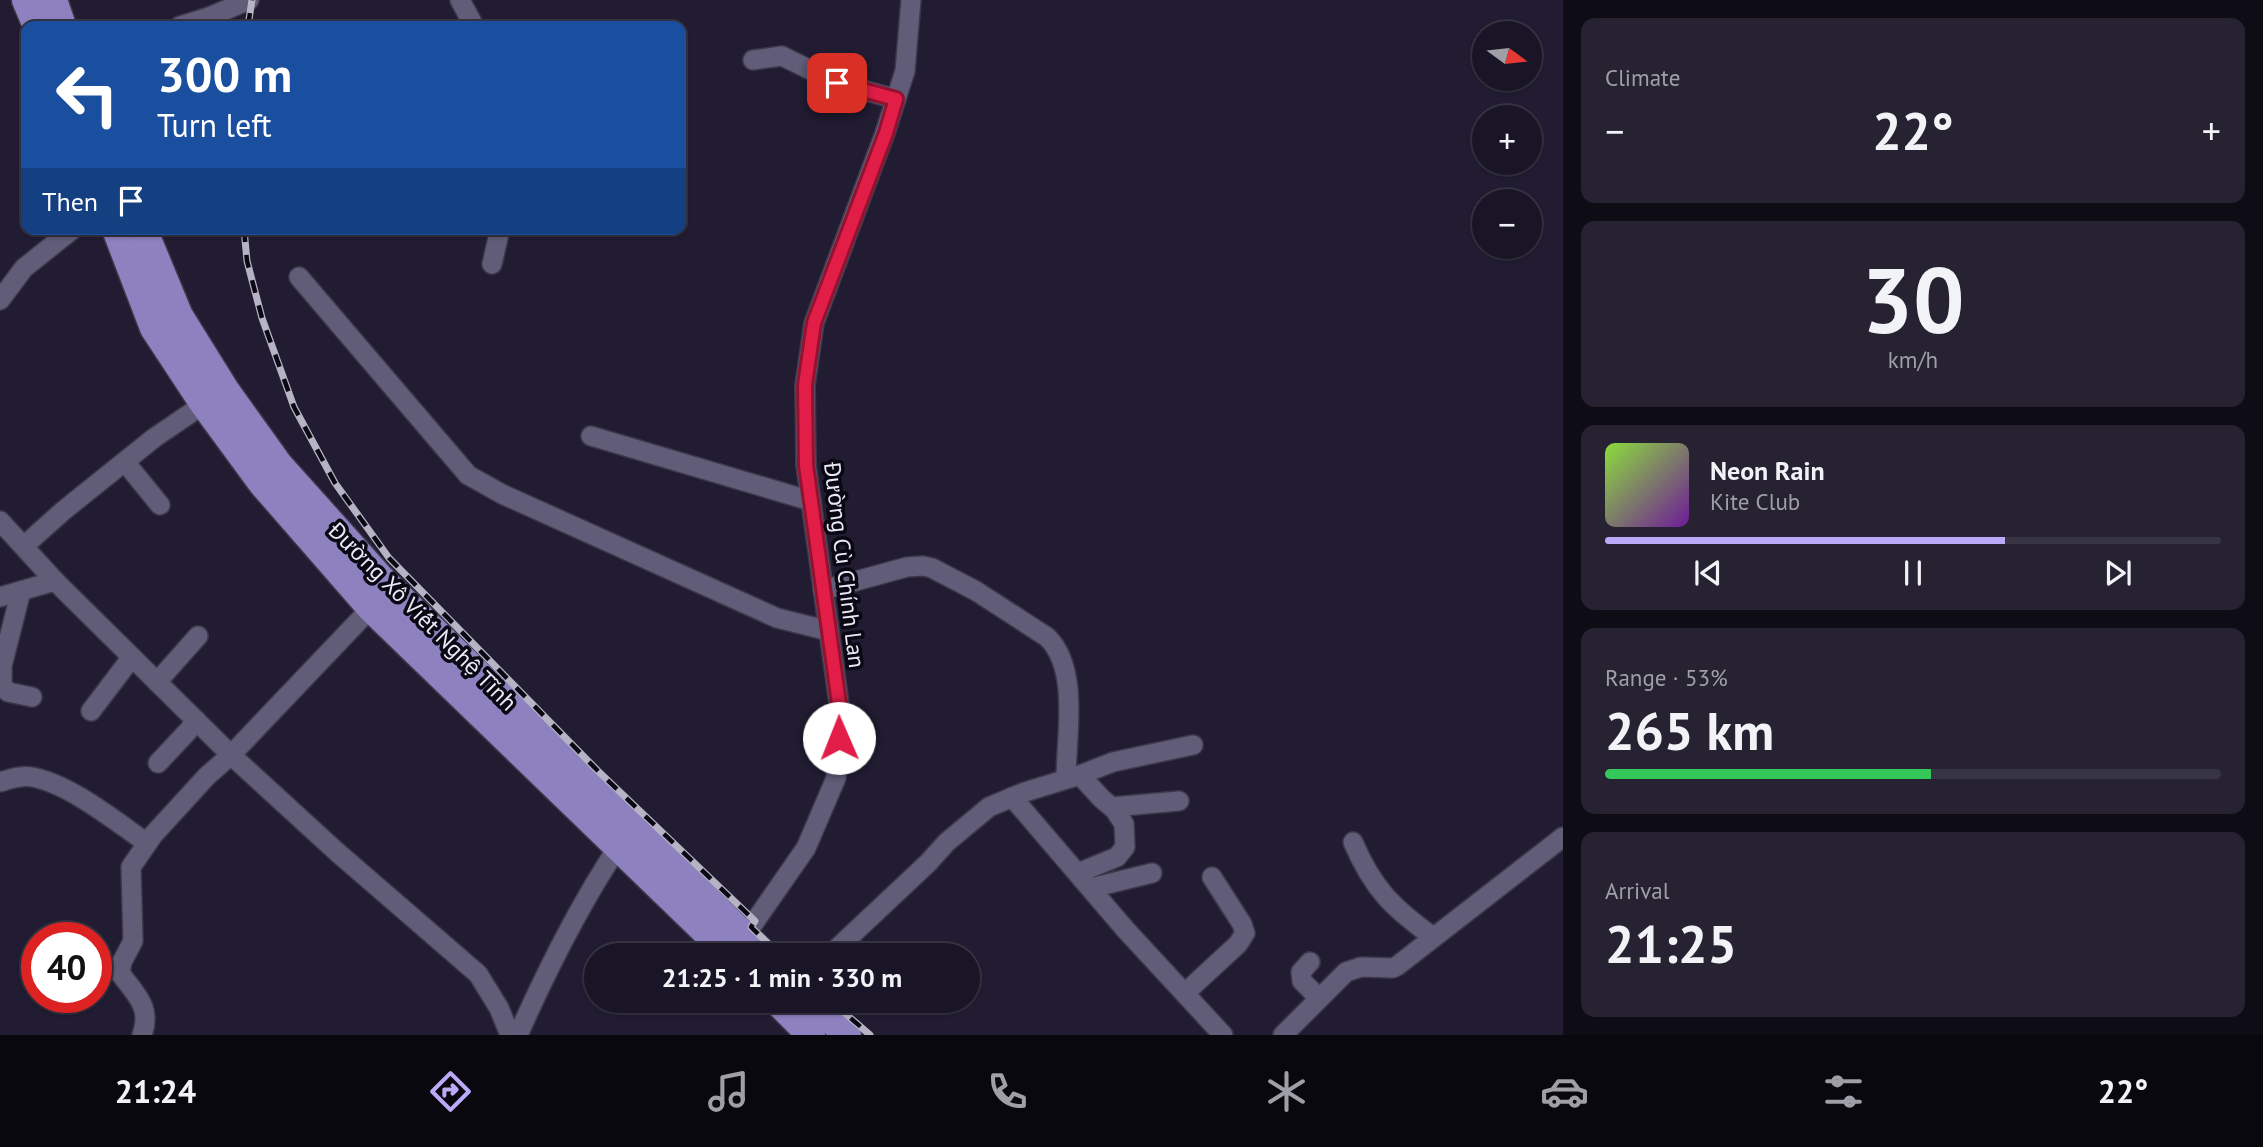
<!DOCTYPE html>
<html lang="en">
<head>
<meta charset="utf-8">
<style>
	:root { --surface:#191526; --page:#262232; --text:#f1f3f6; --muted:#9f9fa7; --line:#373443; --accent:#baaaf7 }
	body { margin:0; font-family:"PT Sans",sans-serif; background:var(--page); color:var(--text); height:100vh; display:flex; flex-direction:column; font-size:26px; white-space:nowrap }
	* { box-sizing:border-box; margin:0 }
	p { font-size:23px; color:var(--muted) }
	.icon { flex:none; width:38px; height:38px; fill:none; stroke:currentColor; stroke-width:2; stroke-linecap:round; stroke-linejoin:round }
	.map { position:relative; flex:1; overflow:hidden }
	.panel { display:flex; flex-direction:column; gap:18px; padding:18px; background:#0e0c15; width:700px }
	.panel>* { flex:none }
	.top-card { position:absolute; left:21px; top:21px; width:665px; height:214px; border-radius:14px; box-shadow:0 2px 5px #0004,0 0 0 2px var(--line); background:#1a4fa0; color:#fff; overflow:hidden }
	.needle { width:46px; rotate:105deg }
	.tools { position:absolute; left:1472px; top:21px; display:grid; gap:14px }
	.tools a { display:grid; place-items:center; width:70px; height:70px; border-radius:50%; background:var(--surface); box-shadow:0 2px 5px #0004,0 0 0 2px var(--line); font-size:35px }
	.speed { position:absolute; left:21px; top:922px; display:flex; gap:14px; font-size:35px; font-weight:700; text-align:center }
	.speed>* { display:grid; place-content:center; width:91px; height:91px; border-radius:50%; background:var(--surface); box-shadow:0 2px 5px #0004,0 0 0 2px var(--line); line-height:1 }
	.speed .limit { border:10px solid #d22; background:#fff; color:#111 }
	.pin { position:absolute; display:grid; place-items:center; width:60px; height:60px; color:#fff; margin:-30px; border-radius:14px; box-shadow:0 4px 10px #0006 }
	.me { position:absolute; width:77px; margin:-38px; rotate:359deg; stroke-linejoin:round; filter:drop-shadow(0 0 5px #0008) }
	.turn { display:flex; align-items:center; gap:24px; height:147px; padding:0 21px; font-size:32px }
	.turn .icon { width:91px; height:91px; stroke-width:2.5 }
	.turn b { display:block; font-size:49px; line-height:60px }
	.then { display:flex; align-items:center; height:66px; padding:0 21px; background:#0003; gap:14px; font-size:26px }
	.big { font-size:52px; font-weight:600; line-height:1.1 }
	.panel .card { flex:1; display:flex; flex-direction:column; justify-content:center; gap:10px; min-width:0; padding:0 24px; border-radius:14px; background:var(--page) }
	.panel .dial { align-items:center; gap:0 }
	.dial b { font-size:91px; line-height:1 }
	.song { display:flex; align-items:center; gap:21px }
	.cover { width:84px; height:84px; border-radius:10px; background:linear-gradient(135deg,hsl(90 70% 55%),hsl(280 70% 35%)) }
	.played { height:7px; border-radius:4px; background:linear-gradient(90deg,var(--accent) 65%,var(--line) 65%) }
	.keys { display:flex; justify-content:space-around; direction:ltr }
	.heat { display:flex; justify-content:space-between; align-items:center; font-size:38px; direction:ltr }
	.charge { height:10px; border-radius:5px; background:linear-gradient(90deg,#34c759 53%,var(--line) 0) }
	.trip { position:absolute; left:584px; top:943px; width:396px; height:70px; border-radius:35px; background:var(--surface); box-shadow:0 2px 5px #0004,0 0 0 2px var(--line); font-weight:600; line-height:70px; text-align:center }
	.menu { display:flex; height:112px; justify-content:space-around; align-items:center; background:#0a080f; color:var(--muted) }
	.menu .icon { width:49px; height:49px }
	.menu .current { color:var(--accent) }
	.menu b { font-size:32px; color:var(--text) }
	main { display:flex; flex:1; min-height:0 }
	.map>svg:first-child { display:block }
</style>
</head>
<body>
<main>
<div class="map">
<svg width="1563" height="1035" viewBox="0 0 1563 1035">
	<rect width="100%" height="100%" fill="#211c32"/>
	<g fill="none" stroke-linecap="round" stroke-linejoin="round">
		<g stroke="#3c384a" stroke-width="22">
			<g id="minor">
				<polyline points="460,0 474,26"/>
				<polyline points="180,26 209,17 249,0"/>
				<polyline points="753,60 782,56 837,83 896,99"/>
				<polyline points="492,264 500,229"/>
				<polyline points="299,277 468,475 502,494 777,618 829,631"/>
				<polyline points="0,300 24,268 73,229"/>
				<polyline points="591,436 811,501"/>
				<polyline points="125,462 160,505"/>
				<polyline points="0,521 55,581 231,755 337,852 478,974 499,1008 510,1035"/>
				<polyline points="24,546 63,511 154,438 204,404"/>
				<path d="M823,590L907,567L923,566L932,568L976,591L1047,637C1080,669 1066,737 1066,779"/>
				<polyline points="21,591 2,666 2,685 8,692 32,697"/>
				<polyline points="0,597 55,581"/>
				<polyline points="157,682 198,636"/>
				<polyline points="91,711 132,657"/>
				<polyline points="158,763 189,730 196,720"/>
				<path d="M0,782C10,779 21,775 32,777C70,784 115,821 147,843"/>
				<polyline points="1012,797 1125,929 1223,1035"/>
				<polyline points="1112,807 1179,801"/>
				<path d="M1353,842C1373,889 1393,908 1433,937"/>
				<polyline points="1078,873 1117,857 1125,847 1124,824 1115,810 1101,798 1080,775"/>
				<polyline points="1091,888 1152,873"/>
				<polyline points="735,943 751,927 806,848 836,778 841,718 806,465 805,385 814,323 885,133 905,71 911,0"/>
				<polyline points="829,956 928,863 947,842 989,807 1025,792 1080,775 1113,762 1193,745"/>
				<polyline points="1310,962 1301,972 1302,981 1319,998"/>
				<polyline points="1185,993 1238,944 1245,933 1242,924 1212,877"/>
				<path d="M142,1035C152,1007 136,995 120,973L122,962L133,941L131,867L153,835L207,776L231,755L371,608"/>
				<path d="M518,1035C546,972 580,904 618,847"/>
				<polyline points="1283,1035 1346,972 1361,967 1393,968 1397,966 1563,837"/>
			</g>
		</g>
		<g stroke="#3c384a" stroke-width="31">
			<g id="highway">
				<polyline points="26,0 37,26"/>
				<polyline points="53,0 62,26"/>
				<polyline points="116,229 154,328 204,404 262,483 371,608 731,956"/>
				<polyline points="143,229 179,316 225,390 278,464 381,579 765,956"/>
				<polyline points="777,1001 811,1035"/>
				<polyline points="812,1001 847,1035"/>
			</g>
		</g>
		<use href="#minor" stroke="#615c77" stroke-width="19"/>
		<use href="#highway" stroke="#8d81bf" stroke-width="28"/>
		<g stroke="#b6b3c4" stroke-width="7">
			<g id="rail">
				<polyline points="248,26 252,0"/>
				<polyline points="244,229 247,261 262,318 294,407 335,483 389,558 598,771 755,921 751,927 781,956"/>
				<polyline points="831,1001 870,1035"/>
			</g>
		</g>
		<use href="#rail" stroke="#0a0812" stroke-width="4.5" stroke-dasharray="13" stroke-linecap="butt"/>
	</g>
	<g fill="none" stroke-linecap="round" stroke-linejoin="round">
		<g stroke="#92132f" stroke-width="18">
			<polyline id="route" points="837,83 896,99 886,133 814,323 805,385 806,465 841,718 839,738"/>
		</g>
		<use href="#route" stroke="#e11d48" stroke-width="12"/>
	</g>
	<g text-anchor="middle" dominant-baseline="central" stroke-width="7" stroke-linejoin="round" paint-order="stroke">
		<g font-size="23" fill="#ebe8f8" stroke="#0a0812">
			<text transform="translate(845 565) rotate(83)">Đường Cù Chính Lan</text>
			<text transform="translate(423 616) rotate(45)">Đường Xô Viết Nghệ Tĩnh</text>
		</g>
	</g>
</svg>
<div class="tools">
<a><svg class="needle" viewBox="-14 -14 28 28"><path d="M0-13l5 13h-10z" fill="#e53935"/><path d="M0 13l5-13h-10z" fill="#9f9fa7"/></svg></a>
<a>+</a>
<a>−</a>
</div>
<div class="speed"><div class="limit">40</div></div>
<div class="pin" style="left:837px;top:83px;background:#d93025"><svg class="icon" aria-label="arrive" viewBox="0 0 24 24"><path d="M6 21V4h12l-3 4 3 4H6"/></svg></div>
<svg class="me" style="left:839px;top:738px" viewBox="-20 -20 40 40"><circle r="19" fill="#fff"/><path d="M0-13L10 11 0 6-10 11z" fill="#e11d48"/></svg>
<div class="trip">21:25 · 1 min · 330 m</div>
<div class="top-card">
<div class="turn"><svg class="icon" aria-label="left" viewBox="0 0 24 24"><path d="M17 20v-9H6M10 6l-5 5 5 5"/></svg><div><b>300 m</b>Turn left</div></div>
<div class="then">Then<svg class="icon" aria-label="arrive" viewBox="0 0 24 24"><path d="M6 21V4h12l-3 4 3 4H6"/></svg></div>
</div>
</div>
<section class="panel">
<div class="card"><p>Climate</p>
<div class="heat"><a>−</a><b class="big">22°</b><a>+</a></div>
</div>
<div class="card dial"><b>30</b><p>km/h</p></div>
<div class="card">
<div class="song"><i class="cover"></i><div><b>Neon Rain</b><p>Kite Club</p></div></div>
<div class="played"></div>
<div class="keys"><svg class="icon" aria-label="previous" viewBox="0 0 24 24"><path d="M18 5L8 12l10 7zM5 5v14"/></svg><svg class="icon" aria-label="pause" viewBox="0 0 24 24"><path d="M8 5v14M16 5v14"/></svg><svg class="icon" aria-label="next" viewBox="0 0 24 24"><path d="M6 5l10 7-10 7zM19 5v14"/></svg></div>
</div>
<div class="card"><p>Range · 53%</p><b class="big">265 km</b><div class="charge"></div></div>
<div class="card"><p>Arrival</p><b class="big">21:25</b></div>
</section>
</main>
<nav class="menu">
<b>21:24</b>
<svg class="icon current" aria-label="directions" viewBox="0 0 24 24"><path d="M12 3l9 9-9 9-9-9zM9 14v-3h6M13 9l2 2-2 2"/></svg>
<svg class="icon" aria-label="music" viewBox="0 0 24 24"><path d="M9 18V5l10-2v13"/><circle cx="6" cy="18" r="3"/><circle cx="16" cy="16" r="3"/></svg>
<svg class="icon" aria-label="phone" viewBox="0 0 24 24"><path d="M5 4h4l2 5-3 2q2 4 5 5l2-3 5 2v4C11 20 4 13 5 4z"/></svg>
<svg class="icon" aria-label="climate" viewBox="0 0 24 24"><path d="M12 3v18M4 7l16 10M4 17L20 7"/></svg>
<svg class="icon" aria-label="car" viewBox="0 0 24 24"><path d="M5 17H2v-5l4-1 3-4h7l3 4 3 1v5h-3M9 17h6M6 11h13"/><circle cx="7" cy="17" r="2"/><circle cx="17" cy="17" r="2"/></svg>
<svg class="icon" aria-label="filters" viewBox="0 0 24 24"><path d="M4 7h16M4 17h16"/><circle cx="9" cy="7" r="2"/><circle cx="15" cy="17" r="2"/></svg>
<b>22°</b>
</nav>
</body>
</html>
